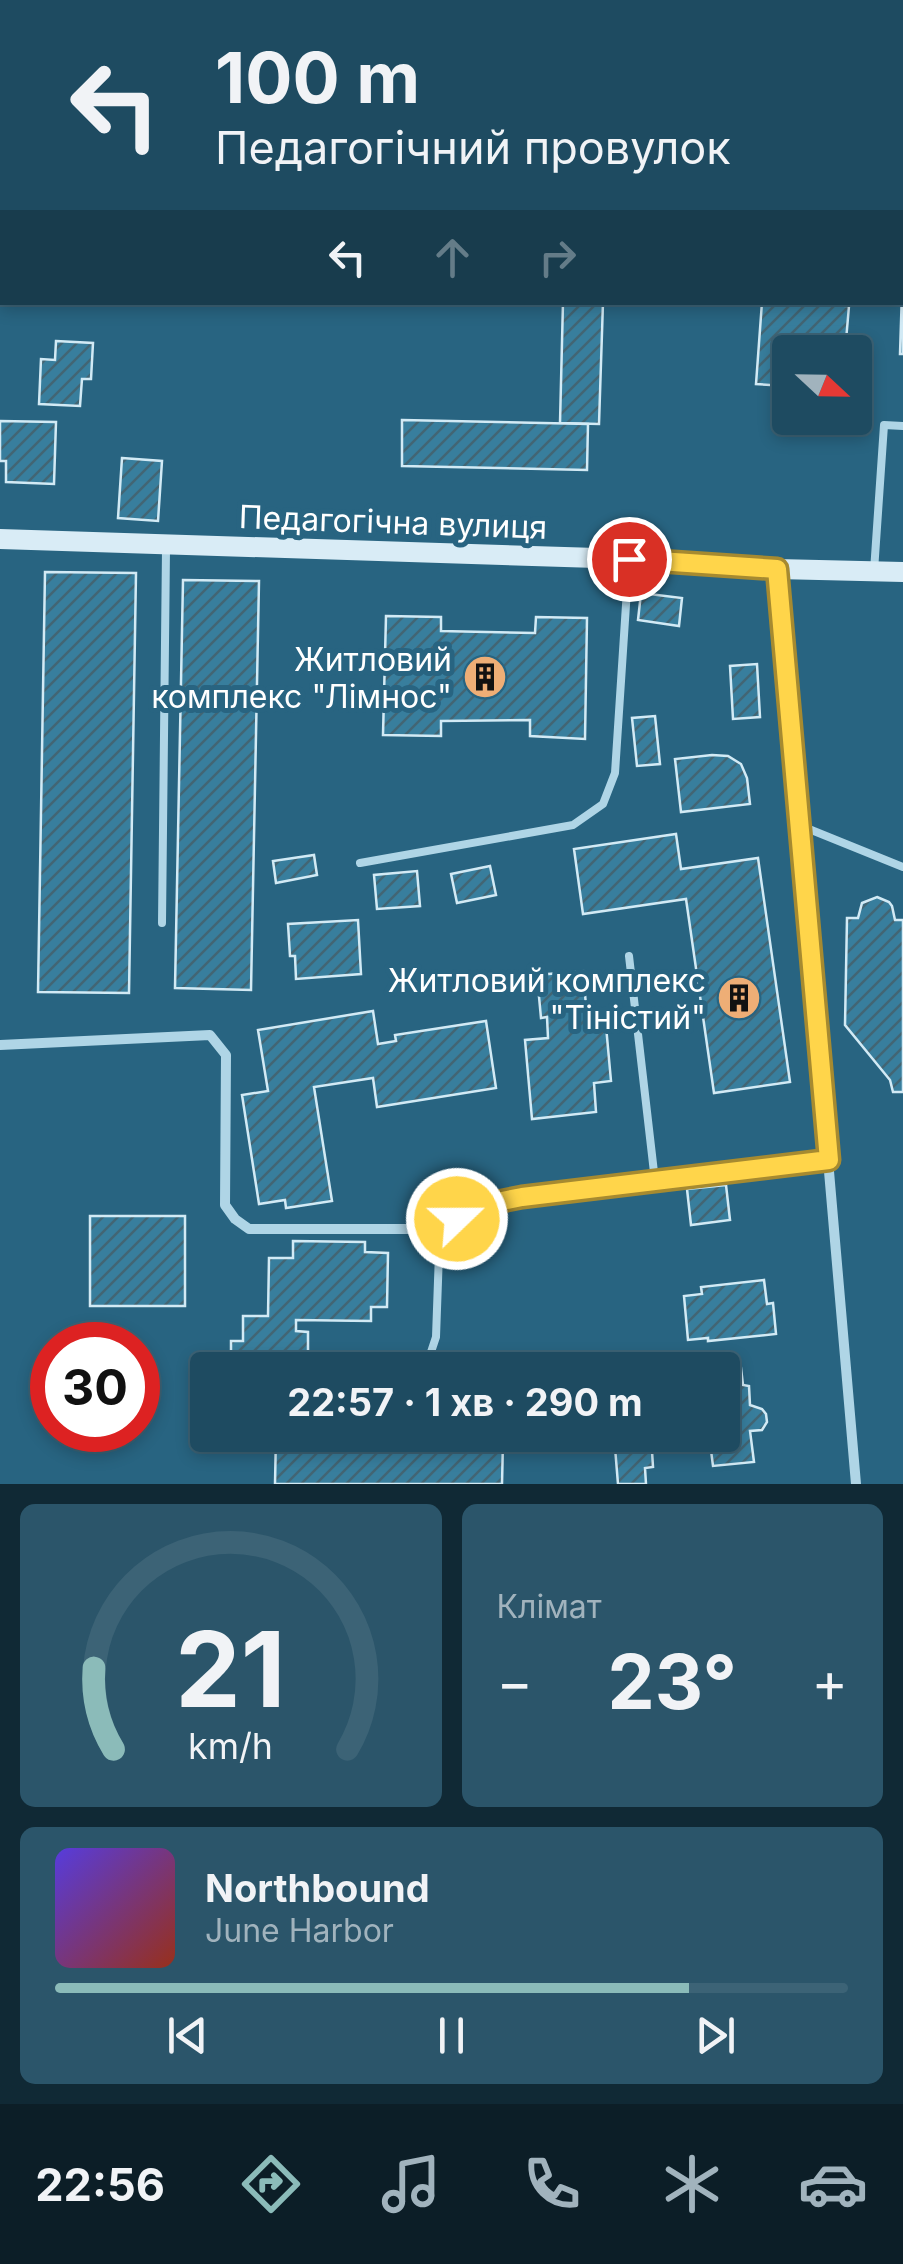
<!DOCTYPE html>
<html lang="uk">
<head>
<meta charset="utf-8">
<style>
	:root { --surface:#1e4b61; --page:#2b556a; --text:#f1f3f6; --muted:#a1b3bd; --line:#3c6376; --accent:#8bbbb9 }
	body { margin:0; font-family:Inter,sans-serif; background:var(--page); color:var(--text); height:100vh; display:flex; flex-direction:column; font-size:38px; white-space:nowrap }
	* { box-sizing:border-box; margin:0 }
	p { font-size:32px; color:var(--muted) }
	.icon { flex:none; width:55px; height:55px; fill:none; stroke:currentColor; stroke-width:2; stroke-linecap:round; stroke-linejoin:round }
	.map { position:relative; height:1484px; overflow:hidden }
	.sheet { display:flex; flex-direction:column; gap:20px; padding:20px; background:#102935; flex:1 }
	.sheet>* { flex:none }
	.banner { position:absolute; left:0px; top:0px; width:905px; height:305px; box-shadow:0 5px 15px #0003,0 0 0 2px var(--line); background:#1e4b61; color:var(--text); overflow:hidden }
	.needle { width:65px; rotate:112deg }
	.fabs { position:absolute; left:772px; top:335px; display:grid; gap:20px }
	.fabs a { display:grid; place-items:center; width:100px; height:100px; border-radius:10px; background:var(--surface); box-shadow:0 5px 15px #0003,0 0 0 2px var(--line); font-size:50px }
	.speed { position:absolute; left:30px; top:1322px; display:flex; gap:20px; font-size:50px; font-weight:700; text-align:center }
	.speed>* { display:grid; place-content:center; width:130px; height:130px; border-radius:50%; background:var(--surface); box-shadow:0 5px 15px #0003,0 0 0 2px var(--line); line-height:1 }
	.speed .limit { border:15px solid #d22; background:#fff; color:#111 }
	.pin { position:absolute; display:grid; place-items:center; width:85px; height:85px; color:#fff; margin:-42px; border:5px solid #fff; border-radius:50%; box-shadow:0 2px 10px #0007 }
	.me { position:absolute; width:110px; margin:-55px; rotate:68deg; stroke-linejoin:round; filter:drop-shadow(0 0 8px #0008) }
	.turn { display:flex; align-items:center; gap:35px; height:210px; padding:0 50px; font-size:45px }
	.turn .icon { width:130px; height:130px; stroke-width:2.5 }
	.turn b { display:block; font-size:70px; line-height:85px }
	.lanes { display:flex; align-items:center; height:95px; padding:0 50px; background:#0003; justify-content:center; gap:50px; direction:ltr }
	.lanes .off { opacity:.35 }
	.big { font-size:75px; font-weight:700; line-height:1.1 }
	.sheet .card { flex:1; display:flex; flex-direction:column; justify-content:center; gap:15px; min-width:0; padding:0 35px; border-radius:15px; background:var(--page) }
	.sheet .dial { align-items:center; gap:0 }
	.dial svg { height:260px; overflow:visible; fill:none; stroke:var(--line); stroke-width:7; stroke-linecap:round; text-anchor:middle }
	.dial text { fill:var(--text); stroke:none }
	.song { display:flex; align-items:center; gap:30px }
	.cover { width:120px; height:120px; border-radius:15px; background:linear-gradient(135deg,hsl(250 70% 55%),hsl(10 70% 35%)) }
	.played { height:10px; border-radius:5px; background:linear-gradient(90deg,var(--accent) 80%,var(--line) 80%) }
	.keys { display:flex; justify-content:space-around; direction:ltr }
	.heat { display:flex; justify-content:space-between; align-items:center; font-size:55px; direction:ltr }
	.sheet .tiles { flex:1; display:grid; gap:20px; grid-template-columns:1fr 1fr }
	.card:last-child { grid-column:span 2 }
	.trip { position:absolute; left:190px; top:1352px; width:550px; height:100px; border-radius:10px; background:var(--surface); box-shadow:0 5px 15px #0003,0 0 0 2px var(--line); font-weight:700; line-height:100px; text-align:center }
	.tab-bar { display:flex; height:160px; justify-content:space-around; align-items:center; background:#0c1e27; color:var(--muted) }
	.tab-bar .icon { width:70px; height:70px }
	.tab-bar .on { color:var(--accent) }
	.tab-bar b { font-size:45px; color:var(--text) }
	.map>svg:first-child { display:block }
</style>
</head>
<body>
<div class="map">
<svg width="903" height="1484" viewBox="0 0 903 1484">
	<defs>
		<pattern id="building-hatch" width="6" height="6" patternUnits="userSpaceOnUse" patternTransform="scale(2.5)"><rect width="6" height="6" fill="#387e9d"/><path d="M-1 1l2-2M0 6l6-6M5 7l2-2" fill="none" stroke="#426574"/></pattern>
	</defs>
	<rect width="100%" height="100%" fill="#286481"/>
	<g fill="url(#building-hatch)" stroke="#d2eaf5" stroke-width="2.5">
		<rect x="640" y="0" width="48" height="2"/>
		<rect x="800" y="0" width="46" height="2"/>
		<polygon points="903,260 903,354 900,354"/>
		<polygon points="563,302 603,302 599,424 560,423"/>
		<polygon points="762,302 849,306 845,352 789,353 786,386 756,384"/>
		<polygon points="56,341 93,343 91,379 82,379 80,406 39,404 41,359 55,360"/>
		<polygon points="402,420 588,424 587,470 402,466"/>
		<polygon points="0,421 56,422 54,484 6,482 6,461 0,461"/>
		<polygon points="122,458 162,461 158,521 118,518"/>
		<polygon points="45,572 136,573 129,993 38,992"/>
		<polygon points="183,580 259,581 251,990 175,988"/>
		<polygon points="641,593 682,598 679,626 638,620"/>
		<polygon points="386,616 441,617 441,631 535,633 536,617 587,618 585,739 530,736 530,720 441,721 441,736 383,735"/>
		<polygon points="757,664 760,717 733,719 730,666"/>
		<polygon points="655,716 660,764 637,766 632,718"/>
		<polygon points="712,755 728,756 741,764 747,778 750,804 681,812 675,759"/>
		<polygon points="676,834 681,869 758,858 790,1082 714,1093 686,899 583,914 574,849"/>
		<polygon points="314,855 317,875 276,883 273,861"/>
		<polygon points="490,866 496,895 457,903 451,874"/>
		<polygon points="417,871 420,906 377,909 374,875"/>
		<polygon points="877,897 889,902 892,906 895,920 903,920 903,1092 893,1092 890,1080 845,1025 847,918 858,918 862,903"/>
		<polygon points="358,920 361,974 296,979 295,956 290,956 288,924"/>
		<polygon points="583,971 587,1017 605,1015 611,1081 594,1083 596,1112 532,1119 525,1040 548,1038 547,1017 541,1018 537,975"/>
		<polygon points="373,1011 378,1044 396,1041 395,1035 486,1021 496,1088 377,1107 373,1078 314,1087 332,1201 286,1208 285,1200 259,1204 242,1095 268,1091 258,1030"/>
		<polygon points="726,1185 730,1220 691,1225 687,1189"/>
		<rect x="90" y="1216" width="95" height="90"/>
		<polygon points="293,1241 365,1242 365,1252 388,1253 387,1307 371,1307 371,1321 296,1320 296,1331 308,1332 308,1370 231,1370 231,1341 243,1341 243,1316 268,1316 269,1258 293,1258"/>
		<polygon points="764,1280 767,1304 773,1303 776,1334 708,1341 708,1338 688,1340 684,1296 702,1294 701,1287"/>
		<polygon points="741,1368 743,1385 749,1386 750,1405 762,1409 766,1414 767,1422 762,1430 750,1431 754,1462 713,1466 709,1435 722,1435 722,1370 714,1370"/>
		<polygon points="276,1435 372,1435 372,1439 398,1440 398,1435 484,1435 484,1441 503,1441 502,1484 275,1484"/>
		<polygon points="614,1435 651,1435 653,1467 645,1468 646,1484 618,1484"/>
	</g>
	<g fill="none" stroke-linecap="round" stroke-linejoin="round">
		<g stroke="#afd5e6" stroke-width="8">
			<polyline points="602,2 602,0"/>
			<polyline points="902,101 903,101"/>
			<polyline points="874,571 884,425 903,426"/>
			<polyline points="799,825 903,867"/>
			<polyline points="360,863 573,825 603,804 615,773 629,559"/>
			<polyline points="162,923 166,549"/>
			<polyline points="629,956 655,1181"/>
			<polyline points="425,1370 436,1337 440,1225"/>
		</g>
		<g stroke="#afd5e6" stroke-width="10">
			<polyline points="777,569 856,1484"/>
			<polyline points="0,1045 210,1035 226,1055 225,1205 235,1219 249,1229 432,1229 492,1203 522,1197 829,1160"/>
		</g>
		<polyline stroke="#d9ecf6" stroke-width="20" points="0,539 629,559 777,569 903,572"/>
	</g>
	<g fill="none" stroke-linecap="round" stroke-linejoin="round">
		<g stroke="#a68a30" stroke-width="25">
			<polyline id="route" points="457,1219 492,1203 522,1197 829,1160 777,569 629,559"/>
		</g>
		<use href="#route" stroke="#ffd54a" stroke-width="18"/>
	</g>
	<defs>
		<g id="building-disc" transform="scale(2.25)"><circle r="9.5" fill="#eeae76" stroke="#286481"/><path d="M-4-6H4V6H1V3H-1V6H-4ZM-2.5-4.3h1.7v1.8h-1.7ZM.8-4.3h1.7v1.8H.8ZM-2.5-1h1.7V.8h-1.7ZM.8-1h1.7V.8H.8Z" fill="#111"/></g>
	</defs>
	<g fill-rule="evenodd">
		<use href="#building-disc" x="485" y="677"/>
		<use href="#building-disc" x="739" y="998"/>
	</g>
	<g text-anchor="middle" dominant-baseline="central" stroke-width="10" stroke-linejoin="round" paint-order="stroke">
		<g font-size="32" fill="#fff" stroke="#286481">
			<text transform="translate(393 522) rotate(2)">Педагогічна вулиця</text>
		</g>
		<g font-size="32" fill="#fff" stroke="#286481" text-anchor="end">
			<text x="452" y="659">Житловий<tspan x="452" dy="37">комплекс "Лімнос"</tspan></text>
			<text x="706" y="980">Житловий комплекс<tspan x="706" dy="37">"Тіністий"</tspan></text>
		</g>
	</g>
</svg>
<div class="fabs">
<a><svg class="needle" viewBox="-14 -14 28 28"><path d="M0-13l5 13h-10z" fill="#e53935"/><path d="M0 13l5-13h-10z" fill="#a1b3bd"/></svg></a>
</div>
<div class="speed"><div class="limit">30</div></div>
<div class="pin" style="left:629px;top:559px;background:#d93025"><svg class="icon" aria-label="arrive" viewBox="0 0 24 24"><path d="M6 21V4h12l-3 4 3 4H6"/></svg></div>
<svg class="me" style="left:457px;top:1219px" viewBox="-20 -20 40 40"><circle r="17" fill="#ffd54a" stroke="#fff" stroke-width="3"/><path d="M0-11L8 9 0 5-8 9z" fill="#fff"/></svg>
<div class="trip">22:57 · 1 хв · 290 m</div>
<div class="banner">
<div class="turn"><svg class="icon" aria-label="left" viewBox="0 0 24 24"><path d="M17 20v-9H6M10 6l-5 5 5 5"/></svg><div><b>100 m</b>Педагогічний провулок</div></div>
<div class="lanes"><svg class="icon" aria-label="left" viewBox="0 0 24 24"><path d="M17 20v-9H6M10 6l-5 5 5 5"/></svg><svg class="icon off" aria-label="ahead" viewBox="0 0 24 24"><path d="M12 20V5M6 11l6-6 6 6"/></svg><svg class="icon off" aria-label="right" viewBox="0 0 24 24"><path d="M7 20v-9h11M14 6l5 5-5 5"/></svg></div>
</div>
</div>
<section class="sheet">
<div class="tiles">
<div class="card dial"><svg viewBox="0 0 100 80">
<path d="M14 69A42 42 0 1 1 86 69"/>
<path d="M14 69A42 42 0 0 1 8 44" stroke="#8bbbb9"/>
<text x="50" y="56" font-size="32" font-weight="700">21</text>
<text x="50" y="72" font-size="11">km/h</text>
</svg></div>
<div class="card"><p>Клімат</p>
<div class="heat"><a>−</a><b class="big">23°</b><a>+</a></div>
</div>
<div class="card">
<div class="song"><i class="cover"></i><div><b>Northbound</b><p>June Harbor</p></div></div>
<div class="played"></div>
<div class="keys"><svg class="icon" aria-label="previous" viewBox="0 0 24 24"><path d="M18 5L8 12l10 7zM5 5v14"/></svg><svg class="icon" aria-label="pause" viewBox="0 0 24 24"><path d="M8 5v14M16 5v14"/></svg><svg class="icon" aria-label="next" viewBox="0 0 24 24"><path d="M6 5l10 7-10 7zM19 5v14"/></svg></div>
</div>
</div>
</section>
<nav class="tab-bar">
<b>22:56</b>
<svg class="icon on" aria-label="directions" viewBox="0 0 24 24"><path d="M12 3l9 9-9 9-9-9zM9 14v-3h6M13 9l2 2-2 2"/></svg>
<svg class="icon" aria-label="music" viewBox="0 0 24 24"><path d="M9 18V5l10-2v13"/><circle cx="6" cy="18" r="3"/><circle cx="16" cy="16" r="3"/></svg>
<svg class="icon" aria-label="phone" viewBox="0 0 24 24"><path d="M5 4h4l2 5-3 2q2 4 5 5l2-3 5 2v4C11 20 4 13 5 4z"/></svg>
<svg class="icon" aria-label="climate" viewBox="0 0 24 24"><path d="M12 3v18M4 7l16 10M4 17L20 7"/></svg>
<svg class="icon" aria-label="car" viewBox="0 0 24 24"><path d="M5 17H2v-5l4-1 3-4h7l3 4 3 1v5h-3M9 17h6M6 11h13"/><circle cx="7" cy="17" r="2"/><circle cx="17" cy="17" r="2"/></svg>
</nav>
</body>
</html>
